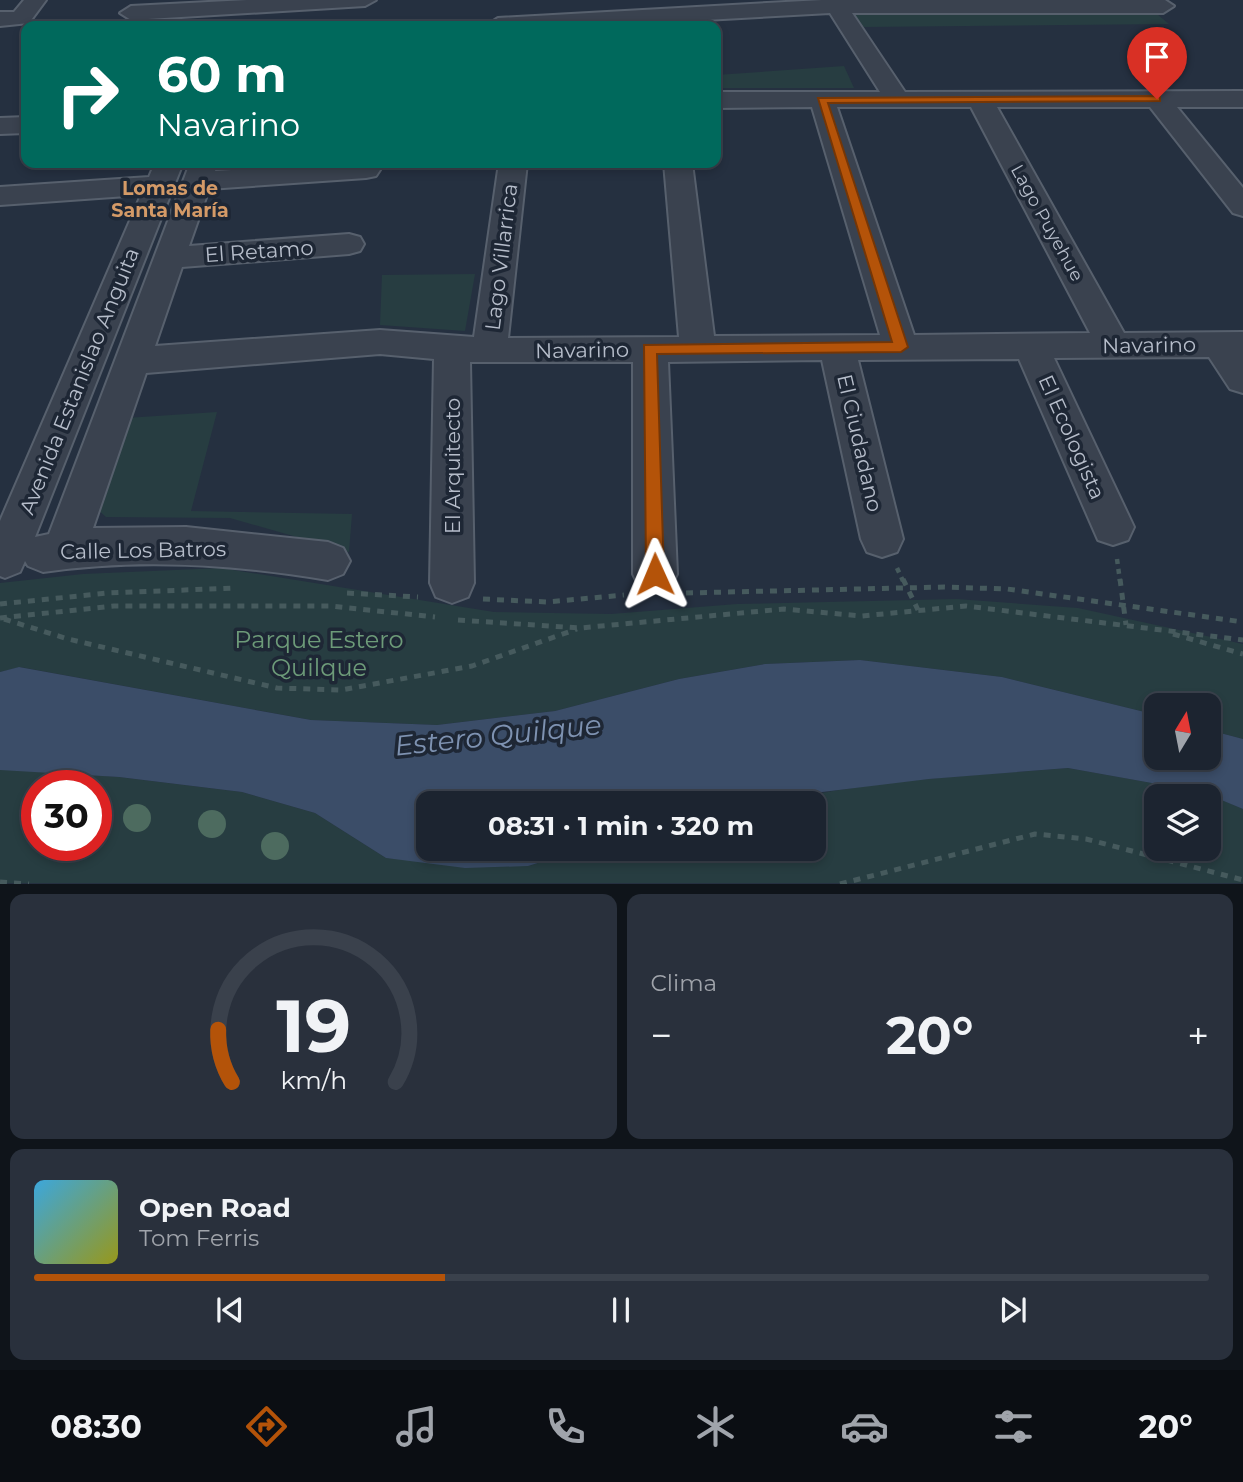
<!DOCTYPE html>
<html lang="es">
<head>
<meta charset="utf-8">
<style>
	:root { --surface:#1c2430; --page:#29303c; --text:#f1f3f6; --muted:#a0a4ab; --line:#3a414c; --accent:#b45309 }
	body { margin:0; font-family:Montserrat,sans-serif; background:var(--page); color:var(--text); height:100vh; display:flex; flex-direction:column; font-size:26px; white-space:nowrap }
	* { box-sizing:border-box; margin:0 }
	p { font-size:23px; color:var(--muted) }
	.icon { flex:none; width:38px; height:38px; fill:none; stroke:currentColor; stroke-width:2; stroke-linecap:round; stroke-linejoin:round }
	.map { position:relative; height:884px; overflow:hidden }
	.sheet { display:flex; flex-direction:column; gap:10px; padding:10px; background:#0f141a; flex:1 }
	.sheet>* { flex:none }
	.top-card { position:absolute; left:21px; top:21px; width:700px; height:147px; border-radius:14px; box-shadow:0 4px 10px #0003,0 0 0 2px var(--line); background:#00695c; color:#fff; overflow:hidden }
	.needle { width:46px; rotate:10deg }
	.tools { position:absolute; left:1144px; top:693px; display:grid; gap:14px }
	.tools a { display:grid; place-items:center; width:77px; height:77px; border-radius:14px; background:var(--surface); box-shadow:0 4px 10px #0003,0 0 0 2px var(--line); font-size:35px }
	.speed { position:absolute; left:21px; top:770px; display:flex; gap:14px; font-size:35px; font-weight:700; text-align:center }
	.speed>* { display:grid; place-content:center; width:91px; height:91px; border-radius:50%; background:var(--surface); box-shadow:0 4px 10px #0003,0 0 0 2px var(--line); line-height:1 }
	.speed .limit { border:10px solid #d22; background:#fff; color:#111 }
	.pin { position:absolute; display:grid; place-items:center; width:60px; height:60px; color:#fff; margin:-72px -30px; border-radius:50% 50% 50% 0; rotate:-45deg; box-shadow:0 0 7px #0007 }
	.pin .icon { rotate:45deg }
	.me { position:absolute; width:77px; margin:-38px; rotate:359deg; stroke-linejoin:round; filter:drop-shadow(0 0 5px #0008) }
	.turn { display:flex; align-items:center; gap:24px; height:147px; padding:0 21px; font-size:32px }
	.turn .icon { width:91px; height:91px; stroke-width:2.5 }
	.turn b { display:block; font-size:49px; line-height:60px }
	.big { font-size:52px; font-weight:700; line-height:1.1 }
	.sheet .card { flex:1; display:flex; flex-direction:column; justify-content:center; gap:10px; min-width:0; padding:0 24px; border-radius:14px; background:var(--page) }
	.sheet .dial { align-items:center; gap:0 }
	.dial svg { height:182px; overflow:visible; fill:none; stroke:var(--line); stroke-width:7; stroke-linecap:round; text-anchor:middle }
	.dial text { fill:var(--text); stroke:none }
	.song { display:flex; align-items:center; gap:21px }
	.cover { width:84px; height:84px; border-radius:10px; background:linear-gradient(135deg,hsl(200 70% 55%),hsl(60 70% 35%)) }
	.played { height:7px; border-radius:4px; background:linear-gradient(90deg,var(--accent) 35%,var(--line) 35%) }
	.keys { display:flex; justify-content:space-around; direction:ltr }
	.heat { display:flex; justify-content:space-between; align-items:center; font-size:38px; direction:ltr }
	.sheet .tiles { flex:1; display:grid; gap:10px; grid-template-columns:1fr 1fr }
	.card:last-child { grid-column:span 2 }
	.trip { position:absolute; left:416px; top:791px; width:410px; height:70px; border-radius:14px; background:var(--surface); box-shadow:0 4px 10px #0003,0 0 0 2px var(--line); font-weight:700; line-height:70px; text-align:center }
	.dock { display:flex; height:112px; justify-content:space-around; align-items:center; background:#0b0e13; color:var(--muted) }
	.dock .icon { width:49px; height:49px }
	.dock .current { color:var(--accent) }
	.dock b { font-size:32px; color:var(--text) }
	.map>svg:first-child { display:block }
</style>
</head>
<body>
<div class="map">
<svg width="1243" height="884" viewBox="0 0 1243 884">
	<rect width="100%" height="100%" fill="#253040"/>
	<g fill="#273d41" fill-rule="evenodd">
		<polygon points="849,9 1152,10 1169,24 864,27"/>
		<polygon points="844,66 854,88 716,88 716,75"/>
		<polygon points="475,274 465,331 380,325 382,275"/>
		<polygon points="217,412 191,511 352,514 349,552 230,518 106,517 97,509 126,418"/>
		<polygon points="221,568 494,612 611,614 737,604 957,599 1078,608 1243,644 1243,739 1209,730 1209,705 1157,705 1157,715 1002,677 860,660 765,664 679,679 555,711 437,725 311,720 20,667 0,672 0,583 83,574"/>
		<path d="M1068,768L1203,792L1243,809V883H0V770L9,769L119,777L242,792L315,813L386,858L528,866L585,849H814V803H774C870,780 970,776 1068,768ZM37,786H96V845H37ZM1157,796H1209V849H1157Z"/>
	</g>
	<polygon fill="#3b4d68" points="860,660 1002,677 1157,715 1157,758 1209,758 1209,730 1243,739 1243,809 1202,792 1068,768 929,779 814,793 774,803 429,803 429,849 584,849 528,866 465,868 386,858 315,813 242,792 119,777 0,770 0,672 19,667 311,720 437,725 555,711 679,679 765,664"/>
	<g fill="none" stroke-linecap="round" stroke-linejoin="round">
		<g stroke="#57606d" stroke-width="4">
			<g id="minor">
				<polygon points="24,0 46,0 29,23 0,26 0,12 14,12"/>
				<polygon points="247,0 376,0 365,6 131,20 120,13 131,6"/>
				<path d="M822,0H1165L1174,6L1163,13H852L905,92L1243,91V107H1177L1243,188V216L1233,213L1150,107H997L1124,333L1243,332V393L1230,389L1209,357L1054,358L1134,527L1128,540L1113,545L1098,540L1019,359L858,360L903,539L897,552L882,557L867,552L861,539L822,360L668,362L677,574L670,588L655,593L640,588L633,574V362H470L474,583L468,597L452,603L436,597L430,583L434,359L380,354L146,373L93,528L186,527L328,542L343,548L350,561L343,574L328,580C232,564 139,558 43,572L28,566L25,561L20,572L5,578L0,576V521L141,195L0,205V187L149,177L155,163H183L35,537L49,534L190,163H218L215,171L348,163H371L380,170L376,176L366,178L209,189L189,246L349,234L360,237L364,244L360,251L349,254L182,267L155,346L380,330L474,337L499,163H527L508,338L679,337L664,163H692L714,336L880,335L812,107L716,108V92H880L830,13L596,26L487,25L498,18ZM837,107H971L1090,333L914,335Z"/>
				<polygon points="26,117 26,133 0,134 0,118"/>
			</g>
		</g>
		<g stroke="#465a5d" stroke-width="4.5" stroke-dasharray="5 5" stroke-linecap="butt">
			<polyline points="1117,559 1120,581"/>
			<polyline points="897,568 903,581"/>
		</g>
		<g stroke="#465a5d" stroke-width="5" stroke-dasharray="7 7" stroke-linecap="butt">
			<polyline points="903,579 918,610"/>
			<polyline points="1120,579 1126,625"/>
			<polyline points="347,593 418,597"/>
			<polyline points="686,593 944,587 1007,589 1243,622"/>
			<polyline points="483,599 547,602 624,595"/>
			<polyline points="0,604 108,593 236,588"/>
			<polyline points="0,618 114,606 330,606 435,617"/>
			<polyline points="4,619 68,639 277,688 341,690 472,666 577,629"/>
			<polyline points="458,620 580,628 784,609 862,616 966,606 1243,640"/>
			<polyline points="1173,634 1243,654"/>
			<polyline points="0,882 29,884"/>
			<polyline points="840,884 1035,834 1086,839 1243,880"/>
		</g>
		<use href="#minor" fill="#3a424f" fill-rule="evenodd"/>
	</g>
	<g fill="#4d6b5f">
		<circle cx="137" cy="818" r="14"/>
		<circle cx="212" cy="824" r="14"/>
		<circle cx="275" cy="846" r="14"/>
	</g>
	<polygon fill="#b45309" stroke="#753606" stroke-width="2" points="1157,96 1160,97 1160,101 828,103 908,347 901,352 657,354 664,574 661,580 655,582 648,580 646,574 644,345 892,342 818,98"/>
	<g text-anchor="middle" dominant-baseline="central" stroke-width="7" stroke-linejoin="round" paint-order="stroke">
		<g font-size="18" fill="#b6bdca" stroke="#1e2735">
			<text transform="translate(1047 223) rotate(61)">Lago Puyehue</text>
		</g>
		<g font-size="19" font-weight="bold" fill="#d49a67" stroke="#1e2735">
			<text x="170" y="188">Lomas de<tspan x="170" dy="22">Santa María</tspan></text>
		</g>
		<g font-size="21" fill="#b6bdca" stroke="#1e2735">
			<text transform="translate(259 251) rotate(-4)">El Retamo</text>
			<text transform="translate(501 257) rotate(-83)">Lago Villarrica</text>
			<text transform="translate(1149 345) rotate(-1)">Navarino</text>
			<text transform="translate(582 350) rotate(-1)">Navarino</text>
			<text transform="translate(79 381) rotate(-68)">Avenida Estanislao Anguita</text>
			<text transform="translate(1072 437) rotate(66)">El Ecologista</text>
			<text transform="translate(860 443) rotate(77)">El Ciudadano</text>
			<text transform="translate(452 466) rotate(-90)">El Arquitecto</text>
			<text transform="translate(143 550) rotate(-1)">Calle Los Batros</text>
		</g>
		<g font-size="24" fill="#6d9b79" stroke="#1e2735">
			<text x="319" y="639">Parque Estero<tspan x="319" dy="28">Quilque</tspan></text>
		</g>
		<g font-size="28" font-style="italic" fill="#7e92b1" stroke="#1e2735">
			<text transform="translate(498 735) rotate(-6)">Estero Quilque</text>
		</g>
	</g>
</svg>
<div class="tools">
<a><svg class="needle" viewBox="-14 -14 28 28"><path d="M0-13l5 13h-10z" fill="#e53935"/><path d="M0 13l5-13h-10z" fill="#a0a4ab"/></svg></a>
<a><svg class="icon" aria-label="layers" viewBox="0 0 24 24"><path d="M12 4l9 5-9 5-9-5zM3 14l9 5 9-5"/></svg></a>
</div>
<div class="speed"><div class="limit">30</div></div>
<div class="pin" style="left:1157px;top:99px;background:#d93025"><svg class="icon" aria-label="arrive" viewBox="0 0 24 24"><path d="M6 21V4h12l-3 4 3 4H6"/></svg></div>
<svg class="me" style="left:655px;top:574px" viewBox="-20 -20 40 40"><path d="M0-17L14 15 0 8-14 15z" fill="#b45309" stroke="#fff" stroke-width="4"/></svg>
<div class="trip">08:31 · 1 min · 320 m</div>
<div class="top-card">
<div class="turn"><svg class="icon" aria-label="right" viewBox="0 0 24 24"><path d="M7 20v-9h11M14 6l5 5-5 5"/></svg><div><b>60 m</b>Navarino</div></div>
</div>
</div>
<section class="sheet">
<div class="tiles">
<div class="card dial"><svg viewBox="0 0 100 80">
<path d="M14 69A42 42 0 1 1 86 69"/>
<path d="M14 69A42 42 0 0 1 8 46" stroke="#b45309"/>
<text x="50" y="56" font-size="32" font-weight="700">19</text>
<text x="50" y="72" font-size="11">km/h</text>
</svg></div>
<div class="card"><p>Clima</p>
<div class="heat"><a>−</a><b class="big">20°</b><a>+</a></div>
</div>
<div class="card">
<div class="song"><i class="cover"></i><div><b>Open Road</b><p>Tom Ferris</p></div></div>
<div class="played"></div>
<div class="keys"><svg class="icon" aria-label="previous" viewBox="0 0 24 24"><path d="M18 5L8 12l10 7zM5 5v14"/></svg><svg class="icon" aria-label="pause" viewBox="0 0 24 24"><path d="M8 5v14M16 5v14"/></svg><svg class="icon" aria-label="next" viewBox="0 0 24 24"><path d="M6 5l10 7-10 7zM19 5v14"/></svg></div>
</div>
</div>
</section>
<nav class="dock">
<b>08:30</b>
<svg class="icon current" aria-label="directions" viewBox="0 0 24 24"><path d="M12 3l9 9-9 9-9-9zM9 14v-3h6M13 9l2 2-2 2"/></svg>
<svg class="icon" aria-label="music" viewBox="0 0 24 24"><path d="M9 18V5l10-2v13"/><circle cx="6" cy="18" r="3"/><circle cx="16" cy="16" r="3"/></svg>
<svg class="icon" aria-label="phone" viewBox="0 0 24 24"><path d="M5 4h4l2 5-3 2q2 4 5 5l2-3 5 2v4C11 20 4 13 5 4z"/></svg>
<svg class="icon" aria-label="climate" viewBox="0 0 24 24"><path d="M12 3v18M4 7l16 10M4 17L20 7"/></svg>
<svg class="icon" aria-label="car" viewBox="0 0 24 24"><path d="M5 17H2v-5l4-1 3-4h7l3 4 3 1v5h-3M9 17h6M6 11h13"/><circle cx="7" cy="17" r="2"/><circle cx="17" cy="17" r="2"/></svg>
<svg class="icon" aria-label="filters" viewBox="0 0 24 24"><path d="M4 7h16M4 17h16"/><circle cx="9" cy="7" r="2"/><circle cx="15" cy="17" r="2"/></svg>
<b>20°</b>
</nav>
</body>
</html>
